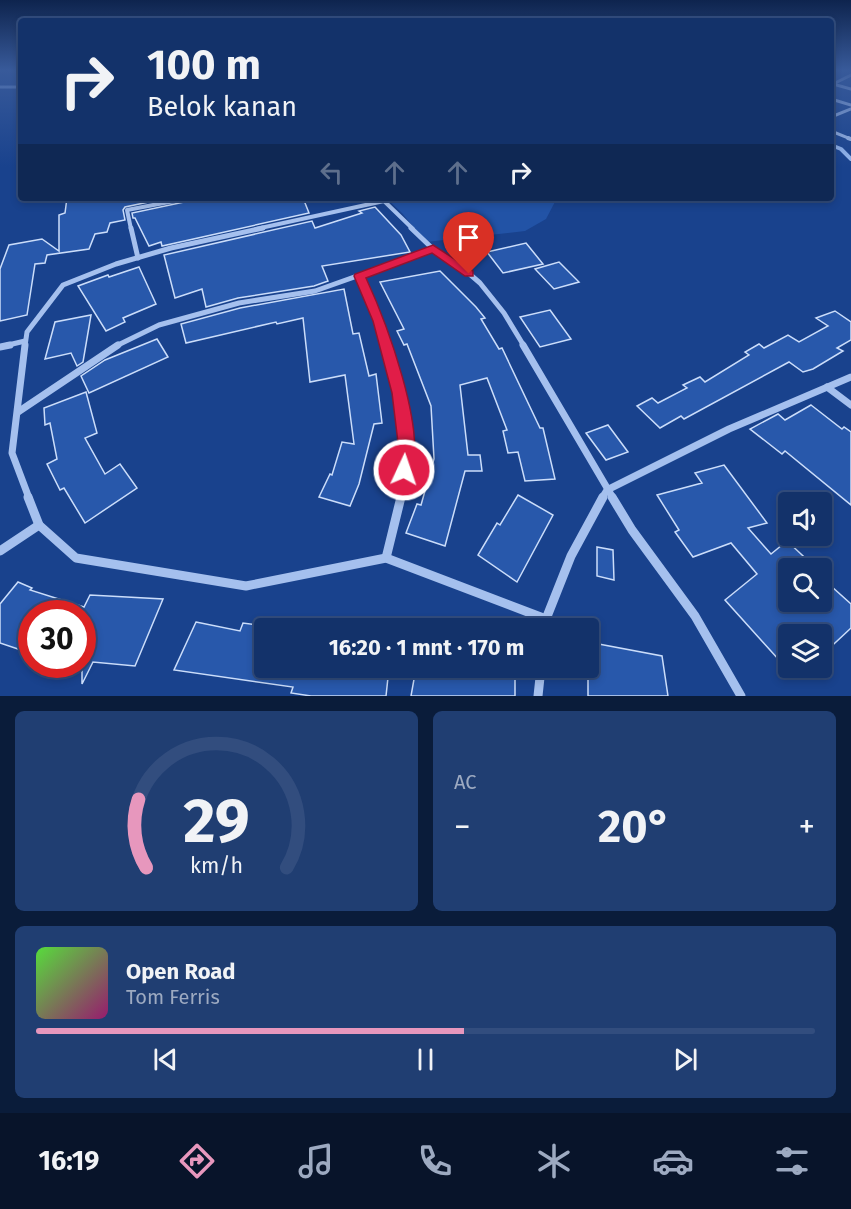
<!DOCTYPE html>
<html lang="id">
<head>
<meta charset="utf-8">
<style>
	:root { --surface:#13326a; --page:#203e72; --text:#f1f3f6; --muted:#9daac1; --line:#324d7e; --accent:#e797bd }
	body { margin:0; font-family:"Fira Sans",sans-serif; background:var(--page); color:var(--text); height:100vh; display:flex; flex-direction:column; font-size:22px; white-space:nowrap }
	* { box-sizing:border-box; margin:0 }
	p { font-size:20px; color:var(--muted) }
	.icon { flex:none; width:33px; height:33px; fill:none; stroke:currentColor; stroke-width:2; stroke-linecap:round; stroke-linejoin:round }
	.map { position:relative; height:696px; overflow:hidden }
	.panel { display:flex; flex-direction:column; gap:15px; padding:15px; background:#0a1c3a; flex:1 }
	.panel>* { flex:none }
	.top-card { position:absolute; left:18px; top:18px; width:816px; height:183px; border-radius:6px; box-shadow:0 3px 9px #0003,0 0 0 2px var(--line); background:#13326a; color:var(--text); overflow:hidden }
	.controls { position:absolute; left:778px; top:492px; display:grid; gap:12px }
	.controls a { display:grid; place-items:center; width:54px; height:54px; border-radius:6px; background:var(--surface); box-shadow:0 3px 9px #0003,0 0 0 2px var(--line); font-size:30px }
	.speed { position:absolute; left:18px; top:600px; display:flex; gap:12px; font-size:30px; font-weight:700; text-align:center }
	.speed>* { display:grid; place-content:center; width:78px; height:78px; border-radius:50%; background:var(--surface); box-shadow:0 3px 9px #0003,0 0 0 2px var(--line); line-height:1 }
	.speed .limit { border:9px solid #d22; background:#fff; color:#111 }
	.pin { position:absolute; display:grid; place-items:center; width:51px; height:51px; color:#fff; margin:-62px -26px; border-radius:50% 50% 50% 0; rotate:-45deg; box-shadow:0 0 6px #0007 }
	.pin .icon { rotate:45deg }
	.me { position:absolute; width:66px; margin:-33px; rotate:3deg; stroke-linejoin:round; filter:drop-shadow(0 0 4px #0008) }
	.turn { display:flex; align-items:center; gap:21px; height:126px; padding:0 30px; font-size:27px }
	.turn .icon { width:78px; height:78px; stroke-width:2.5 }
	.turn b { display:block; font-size:42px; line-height:51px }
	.lanes { display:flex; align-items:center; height:57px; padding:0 30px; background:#0003; justify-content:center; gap:30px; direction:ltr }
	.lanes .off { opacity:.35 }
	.big { font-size:45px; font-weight:700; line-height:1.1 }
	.panel .card { flex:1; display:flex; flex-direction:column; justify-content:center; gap:9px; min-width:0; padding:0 21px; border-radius:9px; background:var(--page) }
	.panel .dial { align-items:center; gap:0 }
	.dial svg { height:156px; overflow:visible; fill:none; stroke:var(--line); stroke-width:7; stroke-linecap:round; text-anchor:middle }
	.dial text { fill:var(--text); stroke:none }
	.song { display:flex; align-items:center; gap:18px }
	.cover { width:72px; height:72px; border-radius:9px; background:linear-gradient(135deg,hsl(110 70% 55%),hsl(320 70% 35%)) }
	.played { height:6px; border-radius:3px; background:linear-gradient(90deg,var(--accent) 55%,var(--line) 55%) }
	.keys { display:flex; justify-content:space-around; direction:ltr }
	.heat { display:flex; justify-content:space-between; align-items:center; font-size:33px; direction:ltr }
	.panel .tiles { flex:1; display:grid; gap:15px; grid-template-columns:1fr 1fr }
	.card:last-child { grid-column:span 2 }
	.trip { position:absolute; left:254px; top:618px; width:345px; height:60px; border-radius:6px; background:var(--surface); box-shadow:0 3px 9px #0003,0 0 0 2px var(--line); font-weight:700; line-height:60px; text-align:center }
	.menu { display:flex; height:96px; justify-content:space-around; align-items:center; background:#08142a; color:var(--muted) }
	.menu .icon { width:42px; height:42px }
	.menu .selected { color:var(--accent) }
	.menu b { font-size:27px; color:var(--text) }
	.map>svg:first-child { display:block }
</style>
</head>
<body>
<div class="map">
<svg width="851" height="696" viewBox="0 0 851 696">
	<rect width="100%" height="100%" fill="#19428d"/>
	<polygon fill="#2253a6" points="386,198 557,198 546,219 525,231 426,242 402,213"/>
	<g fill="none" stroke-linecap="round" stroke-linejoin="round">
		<polyline stroke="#98baf0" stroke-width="3" points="0,87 21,87"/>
		<polyline stroke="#98baf0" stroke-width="4" points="831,145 841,149 851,159"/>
	</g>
	<g fill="#2858ab" stroke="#cbddfa" stroke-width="1.5">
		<polygon points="67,198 168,198 125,207 123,210 125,220 110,223 107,232 95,234 89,249 47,255 45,263 35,264 27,315 0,321 0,269 9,245 42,239 59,251 59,215 65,213"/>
		<polygon points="203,198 303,198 309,213 162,246 161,242 149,246 135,218 133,218 132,213"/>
		<polygon points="375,207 401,235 410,252 322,266 328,281 314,286 238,298 206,307 202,289 175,298 164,255 312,221 315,228 362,213 359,211"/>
		<polygon points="526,243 543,264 503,273 487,252"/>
		<polygon points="559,262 579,282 554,289 535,269"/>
		<polygon points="139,267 156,304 123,318 125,322 106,331 78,286 108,275 109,277"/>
		<polygon points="440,271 476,307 485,318 481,319 499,349 502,348 540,428 543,428 555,479 525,481 518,452 508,453 503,431 507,430 487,378 460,385 468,455 480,455 482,471 465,471 445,546 406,533 417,504 421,505 434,459 431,406 407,344 404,345 397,331 404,329 380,282"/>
		<polygon points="344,289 353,334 359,333 369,376 376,374 382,423 374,424 359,484 350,506 319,497 330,474 332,475 342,442 354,444 345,375 310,382 303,318 277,324 276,322 186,343 181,324 240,308"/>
		<polygon points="550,310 571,339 540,347 520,317"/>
		<polygon points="835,311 851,322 851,340 837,348 843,351 813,369 803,372 789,362 684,419 681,416 660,428 637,406 652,398 658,403 687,388 683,385 700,377 705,382 749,355 745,352 759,344 764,348 788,335 799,342 828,326 816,318"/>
		<polygon points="91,315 83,362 77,366 71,353 45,359 55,322"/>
		<polygon points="157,339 168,357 89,393 81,376 105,360"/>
		<polygon points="86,392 97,433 85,438 105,474 120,464 137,488 85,523 64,488 60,490 47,464 57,459 50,423 45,425 44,408"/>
		<polygon points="811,405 842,429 844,427 851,432 851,505 785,451 782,454 750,429 778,414 785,420"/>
		<polygon points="608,425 628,452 606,460 586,433"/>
		<polygon points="724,465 767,523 748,528 771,554 787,541 816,568 789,568 789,602 822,602 822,578 851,604 851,628 822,655 822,634 789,634 789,671 725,600 757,574 731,543 693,557 675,532 679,530 657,495 702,483 695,473"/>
		<polygon points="518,495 553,515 517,582 478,555 497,523 500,525"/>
		<polygon points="597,547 613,550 614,580 597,576"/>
		<polygon points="18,582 32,588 30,590 84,607 90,595 163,599 135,666 93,662 82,684 82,614 32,614 32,645 27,652 0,643 0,604"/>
		<polygon points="196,622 240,631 243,623 264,626 264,668 389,668 386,696 311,696 291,693 293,687 174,670"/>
		<polygon points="588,642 662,656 668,696 588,696"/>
		<polygon points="416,668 497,668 515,670 515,696 411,696"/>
	</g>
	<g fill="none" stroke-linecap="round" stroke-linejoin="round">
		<g stroke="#a5c0ee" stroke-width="3">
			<polyline points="833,84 851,89"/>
			<polyline points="831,85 851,75"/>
			<polyline points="831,99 851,105"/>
			<polyline points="831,117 851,109"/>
			<polyline points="831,131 851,139"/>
		</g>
		<g stroke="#a5c0ee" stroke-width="4">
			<polyline points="848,138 851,139"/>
			<polyline points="383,200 413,229"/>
			<polyline points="131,229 127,210 190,198"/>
			<polyline points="256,229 384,201"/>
		</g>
		<g stroke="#a5c0ee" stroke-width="5">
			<polyline points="131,228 138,258"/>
			<polyline points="411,228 433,249 458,264 480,283 504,313 524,346"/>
			<polyline points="359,276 386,346"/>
			<polyline points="4,346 25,341"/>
			<polyline points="25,346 27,332 63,285 116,264 171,248 263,228"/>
			<polyline points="116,346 159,325 239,303 315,291 433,249"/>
		</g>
		<g stroke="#a5c0ee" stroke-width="7">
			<polyline points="25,345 12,453 29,498"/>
			<path d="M386,345C402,395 412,445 401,498"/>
			<polyline points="523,345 613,498"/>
			<polyline points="0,347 10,345"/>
			<polyline points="827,387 851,405"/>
			<polyline points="18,412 118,345"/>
			<polyline points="602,498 607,490 729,429 851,377"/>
		</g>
		<g stroke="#a5c0ee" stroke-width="9">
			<polyline points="28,497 39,525 76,558 246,586 386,558 546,619 545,628"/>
			<polyline points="612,497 632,530 695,616 741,696"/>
			<polyline points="0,551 39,525"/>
			<polyline points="386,558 401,497"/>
			<polyline points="546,619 571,556 603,497"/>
			<polyline points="538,696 541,668"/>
		</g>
	</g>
	<linearGradient id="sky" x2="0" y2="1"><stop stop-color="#0e244e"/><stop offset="0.42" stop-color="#385a9a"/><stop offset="1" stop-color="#385a9a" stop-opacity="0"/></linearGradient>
	<rect width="851" height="167" fill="url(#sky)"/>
	<path fill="#e11d48" stroke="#92132f" stroke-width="1.5" d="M433,245L473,271V276H465L432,253L366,278C385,319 429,434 410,476L404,478L398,476L396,470L399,451L392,393L373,321L354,276L355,274Z"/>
</svg>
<div class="controls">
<a><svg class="icon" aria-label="sound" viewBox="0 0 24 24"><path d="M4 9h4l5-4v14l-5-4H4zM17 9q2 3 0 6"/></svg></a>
<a><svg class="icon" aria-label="search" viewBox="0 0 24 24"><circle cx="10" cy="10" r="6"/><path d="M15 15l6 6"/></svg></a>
<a><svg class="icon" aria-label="layers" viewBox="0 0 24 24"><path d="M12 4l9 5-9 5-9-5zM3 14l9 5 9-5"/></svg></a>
</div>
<div class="speed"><div class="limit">30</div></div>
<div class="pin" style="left:469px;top:274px;background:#d93025"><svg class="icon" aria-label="arrive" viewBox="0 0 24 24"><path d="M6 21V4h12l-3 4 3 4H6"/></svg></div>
<svg class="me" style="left:404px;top:470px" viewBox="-20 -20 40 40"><circle r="17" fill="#e11d48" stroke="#fff" stroke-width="3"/><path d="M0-11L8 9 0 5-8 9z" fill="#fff"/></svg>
<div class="trip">16:20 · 1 mnt · 170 m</div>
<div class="top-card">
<div class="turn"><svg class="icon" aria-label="right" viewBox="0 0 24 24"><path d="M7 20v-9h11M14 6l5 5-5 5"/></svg><div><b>100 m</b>Belok kanan</div></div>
<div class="lanes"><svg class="icon off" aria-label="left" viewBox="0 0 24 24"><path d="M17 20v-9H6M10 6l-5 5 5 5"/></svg><svg class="icon off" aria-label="ahead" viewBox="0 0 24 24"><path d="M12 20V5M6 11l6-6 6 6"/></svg><svg class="icon off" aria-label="ahead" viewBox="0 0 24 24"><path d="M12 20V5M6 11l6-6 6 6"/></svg><svg class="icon" aria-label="right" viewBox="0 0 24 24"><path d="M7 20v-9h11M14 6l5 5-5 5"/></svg></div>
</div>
</div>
<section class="panel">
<div class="tiles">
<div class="card dial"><svg viewBox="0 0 100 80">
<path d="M14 69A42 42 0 1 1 86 69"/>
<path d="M14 69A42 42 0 0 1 10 34" stroke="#e797bd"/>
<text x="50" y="56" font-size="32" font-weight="700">29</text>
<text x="50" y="72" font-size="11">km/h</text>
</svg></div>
<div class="card"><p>AC</p>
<div class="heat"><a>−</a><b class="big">20°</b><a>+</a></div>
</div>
<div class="card">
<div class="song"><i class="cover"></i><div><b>Open Road</b><p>Tom Ferris</p></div></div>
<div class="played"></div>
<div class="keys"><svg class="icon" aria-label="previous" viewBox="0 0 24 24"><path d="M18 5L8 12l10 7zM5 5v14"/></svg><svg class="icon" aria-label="pause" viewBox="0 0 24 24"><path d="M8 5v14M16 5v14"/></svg><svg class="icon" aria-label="next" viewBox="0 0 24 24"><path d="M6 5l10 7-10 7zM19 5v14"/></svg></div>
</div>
</div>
</section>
<nav class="menu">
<b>16:19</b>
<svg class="icon selected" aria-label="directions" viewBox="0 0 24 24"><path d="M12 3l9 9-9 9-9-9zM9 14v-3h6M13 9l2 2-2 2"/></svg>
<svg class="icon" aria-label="music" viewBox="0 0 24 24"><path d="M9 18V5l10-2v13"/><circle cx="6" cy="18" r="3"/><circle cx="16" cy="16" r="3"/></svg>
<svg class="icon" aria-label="phone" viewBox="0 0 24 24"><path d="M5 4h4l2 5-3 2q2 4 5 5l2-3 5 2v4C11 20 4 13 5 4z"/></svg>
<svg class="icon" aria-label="climate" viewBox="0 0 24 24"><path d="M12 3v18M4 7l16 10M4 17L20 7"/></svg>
<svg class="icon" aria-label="car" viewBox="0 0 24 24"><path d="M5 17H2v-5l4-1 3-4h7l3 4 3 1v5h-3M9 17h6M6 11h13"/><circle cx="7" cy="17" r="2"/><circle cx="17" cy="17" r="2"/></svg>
<svg class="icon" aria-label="filters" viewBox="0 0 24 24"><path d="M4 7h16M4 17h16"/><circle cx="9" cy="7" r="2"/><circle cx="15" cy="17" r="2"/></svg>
</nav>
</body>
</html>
